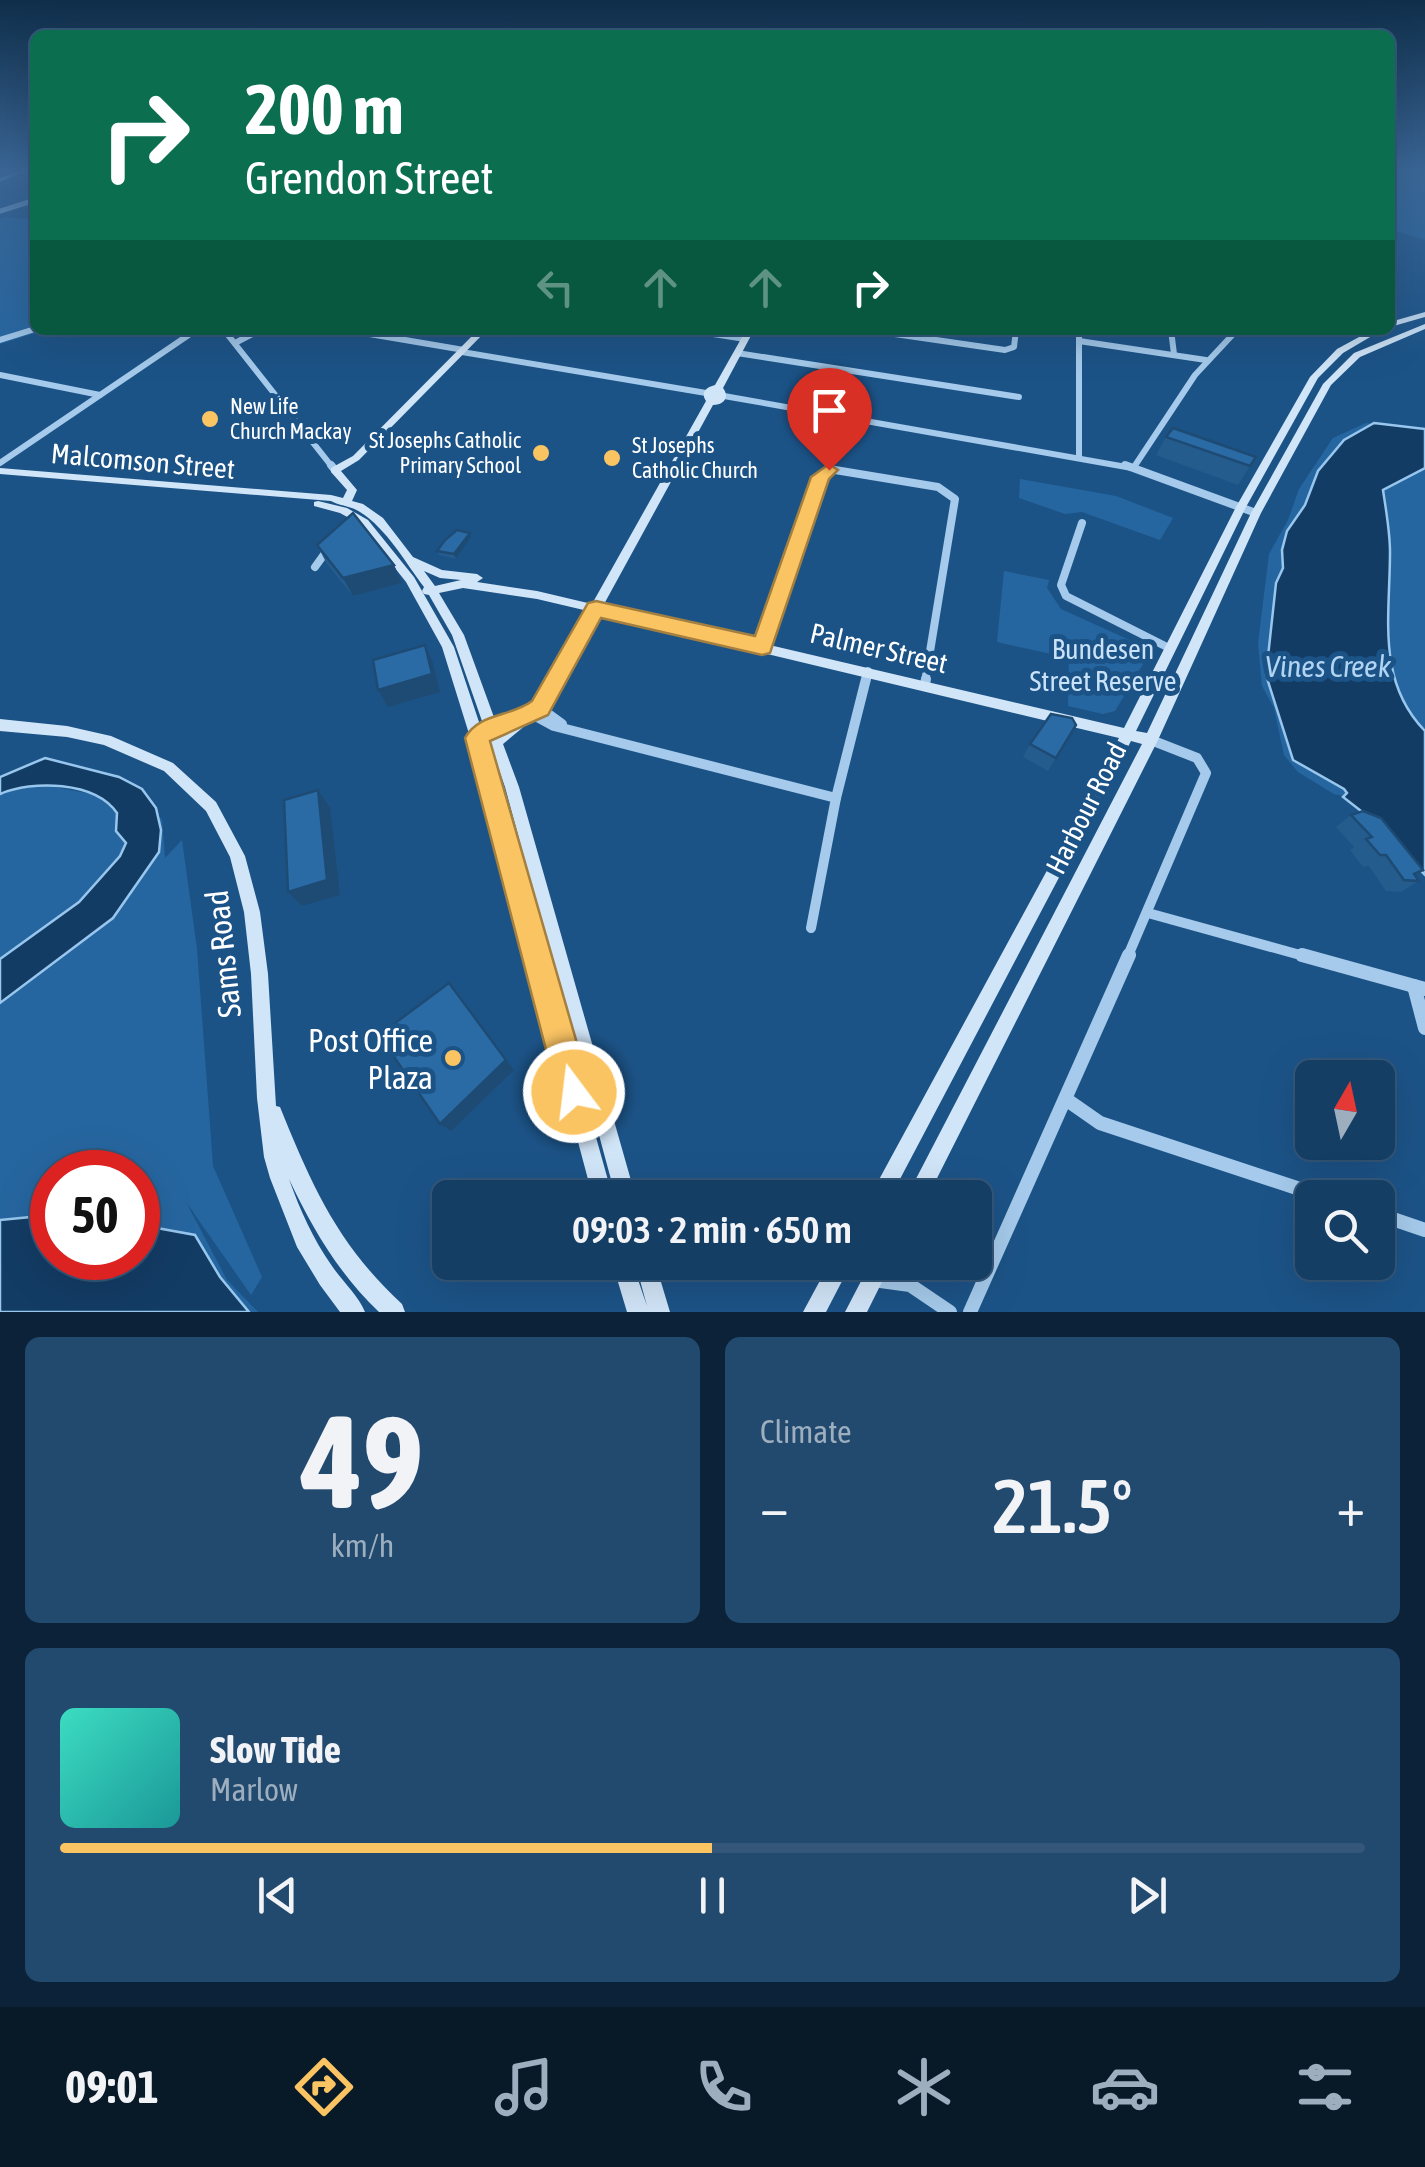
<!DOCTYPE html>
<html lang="en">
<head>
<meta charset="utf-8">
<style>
	:root { --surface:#153e65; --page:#22496e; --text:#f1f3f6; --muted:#9daebf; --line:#345779; --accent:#fbc463 }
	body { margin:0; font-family:"Asap Condensed",sans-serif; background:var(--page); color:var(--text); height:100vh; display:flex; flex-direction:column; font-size:38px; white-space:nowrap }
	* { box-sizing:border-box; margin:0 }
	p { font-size:32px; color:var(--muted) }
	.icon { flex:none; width:55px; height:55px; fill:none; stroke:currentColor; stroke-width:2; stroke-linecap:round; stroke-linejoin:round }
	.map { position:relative; height:1312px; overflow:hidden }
	.drawer { display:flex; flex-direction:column; gap:25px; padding:25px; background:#0c2238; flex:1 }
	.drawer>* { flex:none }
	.top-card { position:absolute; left:30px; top:30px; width:1365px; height:305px; border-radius:15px; box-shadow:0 10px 40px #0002,0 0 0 2px var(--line); background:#0b6e4f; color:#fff; overflow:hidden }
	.needle { width:65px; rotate:9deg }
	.fabs { position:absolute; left:1295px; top:1060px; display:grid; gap:20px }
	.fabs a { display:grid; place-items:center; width:100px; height:100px; border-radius:15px; background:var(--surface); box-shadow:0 10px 40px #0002,0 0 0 2px var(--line); font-size:50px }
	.speed { position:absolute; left:30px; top:1150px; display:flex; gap:20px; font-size:50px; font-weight:700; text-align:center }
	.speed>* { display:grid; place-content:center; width:130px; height:130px; border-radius:50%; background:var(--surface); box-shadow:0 10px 40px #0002,0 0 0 2px var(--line); line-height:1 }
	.speed .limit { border:15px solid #d22; background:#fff; color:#111 }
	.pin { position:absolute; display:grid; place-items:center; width:85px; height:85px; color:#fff; margin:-102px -42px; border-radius:50% 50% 50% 0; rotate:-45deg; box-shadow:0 0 10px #0007 }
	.pin .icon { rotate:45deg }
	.me { position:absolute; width:110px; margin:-55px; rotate:345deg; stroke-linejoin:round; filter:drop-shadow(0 0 8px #0008) }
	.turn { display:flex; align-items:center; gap:35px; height:210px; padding:0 50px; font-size:45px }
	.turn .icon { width:130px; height:130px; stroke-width:2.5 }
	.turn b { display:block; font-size:70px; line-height:85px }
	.lanes { display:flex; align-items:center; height:95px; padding:0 50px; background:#0003; justify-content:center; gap:50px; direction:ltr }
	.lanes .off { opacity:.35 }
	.big { font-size:75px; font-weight:600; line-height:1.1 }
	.drawer .tile { flex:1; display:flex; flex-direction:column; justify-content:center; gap:15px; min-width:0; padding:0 35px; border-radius:15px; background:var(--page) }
	.drawer .dial { align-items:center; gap:0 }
	.dial b { font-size:130px; line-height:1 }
	.song { display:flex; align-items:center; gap:30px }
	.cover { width:120px; height:120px; border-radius:15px; background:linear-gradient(135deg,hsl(170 70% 55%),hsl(180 70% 35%)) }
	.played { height:10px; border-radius:5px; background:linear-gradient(90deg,var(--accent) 50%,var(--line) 50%) }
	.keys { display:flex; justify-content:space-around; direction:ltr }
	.heat { display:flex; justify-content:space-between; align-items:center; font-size:55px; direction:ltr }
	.drawer .tiles { flex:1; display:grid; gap:25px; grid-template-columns:1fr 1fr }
	.tile:last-child { grid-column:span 2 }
	.trip { position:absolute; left:432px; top:1180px; width:560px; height:100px; border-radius:15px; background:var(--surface); box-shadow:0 10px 40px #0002,0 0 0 2px var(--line); font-weight:600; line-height:100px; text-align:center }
	.tab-bar { display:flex; height:160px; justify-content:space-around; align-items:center; background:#081928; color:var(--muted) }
	.tab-bar .icon { width:70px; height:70px }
	.tab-bar .on { color:var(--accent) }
	.tab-bar b { font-size:45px; color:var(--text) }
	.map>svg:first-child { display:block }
</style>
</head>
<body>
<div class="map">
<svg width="1425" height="1312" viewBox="0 0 1425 1312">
	<rect width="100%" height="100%" fill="#1c5387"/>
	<g fill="#2666a0" fill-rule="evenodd">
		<polygon points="1390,172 1425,172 1425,240 1390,229"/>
		<polygon points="5,217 35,220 35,330 45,330 0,344 0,219"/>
		<polygon points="1366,423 1425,430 1425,839 1382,805 1334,794 1298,772 1284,755 1274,708 1262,686 1258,643 1269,554 1288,520 1299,489 1333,438"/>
		<polygon points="1020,479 1116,496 1173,518 1160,540 1082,512 1065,514 1019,498"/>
		<polygon points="1004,571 1049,580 1047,588 1061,609 1145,647 1149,654 1115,711 1103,714 1068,706 1069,658 997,642"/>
		<path d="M0,777L86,793L95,783L162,819L165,858L182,840L197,949L213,1166L262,1277L251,1295L186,1202L227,1280L258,1312H0ZM52,1172H138V1258H52Z"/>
	</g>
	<g fill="#133c65" stroke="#98c6ed" stroke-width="2.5">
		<path d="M1374,423L1425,429V468L1383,490C1386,510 1390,532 1390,552C1390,616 1376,681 1425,731V875L1370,818L1343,797L1347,793L1344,789L1293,760L1266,675L1276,583L1283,568L1282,550L1287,531L1305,505L1318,471L1344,440Z"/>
		<path d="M45,758L119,777L142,789L156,808L161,830L159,852L113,918L0,1003V959L79,902L120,856L126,843L116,831L117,813C95,781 32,780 0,794V777Z"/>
		<polygon points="52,1215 52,1258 138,1258 138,1228 148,1220 157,1228 195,1235 220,1277 249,1312 0,1312 0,1220"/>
	</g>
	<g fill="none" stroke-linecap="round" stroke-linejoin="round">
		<polyline stroke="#a5caeb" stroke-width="5" points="0,211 35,200"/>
		<g stroke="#a5caeb" stroke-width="6">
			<polyline points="224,330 333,468"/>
			<polyline points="346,330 464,350"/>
			<polyline points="688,330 745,339"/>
			<polyline points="867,330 1005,350 1014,347 1016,330"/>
			<polyline points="1079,330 1079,456"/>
			<polyline points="1171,330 1174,354"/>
			<polyline points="0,340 35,329"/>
			<polyline points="1079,341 1206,360"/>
			<polyline points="235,343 260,330"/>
			<polyline points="462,352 706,393"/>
			<polyline points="737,353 1019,397"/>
			<polyline points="0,375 100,395"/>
			<polyline points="724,396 1132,468"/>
			<polyline points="0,463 196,330"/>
			<polyline points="1134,467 1195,375 1237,330"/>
		</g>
		<g stroke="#a5caeb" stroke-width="8">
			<polyline points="331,465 335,470"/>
			<polyline points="1125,465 1256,513"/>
			<polyline points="1082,523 1061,585 1066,596 1171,649"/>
			<polyline points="315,567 328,549"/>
			<polyline points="762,647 821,477 829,469 938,487 955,499 925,682"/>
			<polyline points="865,682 868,671"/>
		</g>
		<g stroke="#a5caeb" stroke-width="10">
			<polyline points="925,684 926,679"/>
			<polyline points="540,708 562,724"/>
			<polyline points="532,714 554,726 836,798"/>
			<polyline points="1148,913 1311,958"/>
			<polyline points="811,928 836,798 866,679"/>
			<polyline points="1127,958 1206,773 1197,758 1151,740"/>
		</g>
		<g stroke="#a5caeb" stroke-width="14">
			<polyline points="1302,955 1425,989"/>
			<polyline points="1414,986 1425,1028"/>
			<polyline points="1067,1100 1100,1123 1327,1198"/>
			<polyline points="1378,1214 1425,1230"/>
			<polyline points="873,1280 910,1285 950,1312"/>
			<polyline points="970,1312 1129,955"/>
		</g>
		<g fill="#d1e5f8" fill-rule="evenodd">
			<polygon points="15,172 23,172 0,182 0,178"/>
			<polygon points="1425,312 1425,317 1390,327 1390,322"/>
			<path d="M1425,324V329L1360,357L1331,385L1261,513L1158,740L927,1198H906L1142,744L1131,741L890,1198H869L1119,738L599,614L549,706L503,744L519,787L636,1198H616L505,787L452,635L429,595L424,594L422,591L424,587C405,562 387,529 360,512C351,506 340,506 331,501L0,474V468L331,495L343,498L347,490L331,472V468L353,456L478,330H487L359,460L341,471L357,490L352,501L363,504L383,518L413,557L442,570L477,574L483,578L477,582L537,591L592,604L706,401C700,392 707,387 715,385L746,330H754L723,388C730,397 724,405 713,405L603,606L1124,728L1236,507L1310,377L1337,349L1372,330H1382L1343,353L1318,378L1246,507L1136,731L1147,733L1251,513L1323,384L1354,353ZM424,571L440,578L461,580L435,586ZM463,588L537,599L588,611L539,698L499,731L464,635L439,593Z"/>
			<polygon points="318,501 347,508 368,520 414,577 454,647 484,737 613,1198 593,1198 470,737 442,647 406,582 360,524 340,513 314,506 314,502"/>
			<path d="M0,719L67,726L111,736L173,763L216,802L245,856L260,912L268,974L276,1106L280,1107C312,1186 338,1245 402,1304L405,1312H379C339,1274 312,1228 289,1179C300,1210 313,1239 332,1266C342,1281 358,1295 365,1312H340L320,1285L297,1247L270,1178L264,1157L257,1098L251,974L244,912L230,857L206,811L164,771L104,745L67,737L0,731Z"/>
			<polygon points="612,1262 632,1262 647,1306 635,1262 655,1262 670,1312 627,1312"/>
			<polygon points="830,1262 852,1262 826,1312 803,1312"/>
			<polygon points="871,1262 892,1262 867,1312 845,1312"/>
		</g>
	</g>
	<g fill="#255c8e">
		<polygon points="1166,437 1256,457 1238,485 1156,455"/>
		<polygon points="471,537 456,559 439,555 437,551"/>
		<polygon points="317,545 394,565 402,583 353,596 327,564"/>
		<polygon points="1076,725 1048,771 1023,757 1030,744"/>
		<polygon points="1351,815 1415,875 1419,881 1401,892 1386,891 1369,866 1363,867 1350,850 1354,847 1336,827"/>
	</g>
	<g fill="#1e4b74">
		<polygon points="470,533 471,537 456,559 454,554"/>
		<polygon points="394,565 402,583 353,596 343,578"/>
		<polygon points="425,645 433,663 440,692 388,707 378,690"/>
		<polygon points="318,790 330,807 340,895 302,906 288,892"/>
		<polygon points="449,983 514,1070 451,1131 440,1124"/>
	</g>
	<g fill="#2b6ba5" stroke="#1e4b74" stroke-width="2.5">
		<polygon points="1173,428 1256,457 1250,466 1166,437"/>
		<polygon points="353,513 394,565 343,578 317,545"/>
		<polygon points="457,530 470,533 454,554 437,551 445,540"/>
		<polygon points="425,645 432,674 378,690 373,660"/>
		<polygon points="1051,714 1072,718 1076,725 1056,758 1030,744"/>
		<polygon points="318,790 327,880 288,892 284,800"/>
		<polygon points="1363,811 1381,818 1423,870 1414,874 1419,881 1404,880 1386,855 1380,855 1366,839 1372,837 1351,815"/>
		<polygon points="449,983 506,1060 440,1124 379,1035"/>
	</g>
	<linearGradient id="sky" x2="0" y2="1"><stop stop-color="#0f2e4a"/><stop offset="0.48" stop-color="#3a6696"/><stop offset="1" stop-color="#3a6696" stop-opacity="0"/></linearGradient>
	<rect width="1425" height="356" fill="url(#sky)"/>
	<path fill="#fbc463" stroke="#a37f40" stroke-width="2.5" d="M829,464L838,470L829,479L770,653L762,655L601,618L548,715L490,741L591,1092L586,1104L574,1109L562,1104L557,1092L465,738C478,713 511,717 532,701L588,603L596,601L755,636L811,477Z"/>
	<g fill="#fbc463" stroke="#1c5387" stroke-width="4">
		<circle cx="210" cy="419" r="10"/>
		<circle cx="541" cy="453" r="10"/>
		<circle cx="612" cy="458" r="10"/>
		<circle cx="453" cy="1058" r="10"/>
	</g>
	<g text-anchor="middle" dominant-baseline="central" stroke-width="10" stroke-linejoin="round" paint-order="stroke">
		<g font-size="22" fill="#fff" stroke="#1c5387" text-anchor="start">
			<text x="230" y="406">New Life<tspan x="230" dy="25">Church Mackay</tspan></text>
			<text x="521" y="440" text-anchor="end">St Josephs Catholic<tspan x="521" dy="25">Primary School</tspan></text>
			<text x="632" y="445">St Josephs<tspan x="632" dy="25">Catholic Church</tspan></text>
		</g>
		<g font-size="28" fill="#fff" stroke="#1c5387">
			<text transform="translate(143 461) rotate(5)">Malcomson Street</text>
			<text transform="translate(879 648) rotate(13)">Palmer Street</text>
			<text transform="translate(1086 808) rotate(-63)">Harbour Road</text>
		</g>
		<g font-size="28" fill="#cae2f8" stroke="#1c5387">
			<text x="1103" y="649">Bundesen<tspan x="1103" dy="32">Street Reserve</tspan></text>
		</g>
		<g font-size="30" font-style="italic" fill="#b1d4f3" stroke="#1c5387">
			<text x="1328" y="666">Vines Creek</text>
		</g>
		<g font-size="32" fill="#fff" stroke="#1c5387">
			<text transform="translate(223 954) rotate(-96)">Sams Road</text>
		</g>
		<g font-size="32" fill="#fff" stroke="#1c5387" text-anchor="end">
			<text x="433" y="1040">Post Office<tspan x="433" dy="37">Plaza</tspan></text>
		</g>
	</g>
</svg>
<div class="fabs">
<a><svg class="needle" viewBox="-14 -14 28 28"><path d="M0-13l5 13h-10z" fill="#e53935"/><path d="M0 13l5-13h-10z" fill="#9daebf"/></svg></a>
<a><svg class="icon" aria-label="search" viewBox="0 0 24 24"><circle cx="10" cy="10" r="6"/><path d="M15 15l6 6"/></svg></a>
</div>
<div class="speed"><div class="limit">50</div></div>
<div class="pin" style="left:829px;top:470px;background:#d93025"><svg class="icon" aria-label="arrive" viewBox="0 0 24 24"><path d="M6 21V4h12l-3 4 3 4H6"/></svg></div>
<svg class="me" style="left:574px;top:1092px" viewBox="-20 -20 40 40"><circle r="17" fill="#fbc463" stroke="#fff" stroke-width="3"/><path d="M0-11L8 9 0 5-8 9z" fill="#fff"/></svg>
<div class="trip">09:03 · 2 min · 650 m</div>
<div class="top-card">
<div class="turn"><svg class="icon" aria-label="right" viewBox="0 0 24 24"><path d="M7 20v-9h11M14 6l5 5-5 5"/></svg><div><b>200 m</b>Grendon Street</div></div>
<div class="lanes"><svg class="icon off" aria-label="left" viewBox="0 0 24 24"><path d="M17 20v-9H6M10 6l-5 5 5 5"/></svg><svg class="icon off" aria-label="ahead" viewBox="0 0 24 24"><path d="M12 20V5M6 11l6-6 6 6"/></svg><svg class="icon off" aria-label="ahead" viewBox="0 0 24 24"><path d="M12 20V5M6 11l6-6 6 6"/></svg><svg class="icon" aria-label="right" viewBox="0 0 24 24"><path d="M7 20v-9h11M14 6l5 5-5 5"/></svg></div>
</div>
</div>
<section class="drawer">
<div class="tiles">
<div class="tile dial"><b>49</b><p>km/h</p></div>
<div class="tile"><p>Climate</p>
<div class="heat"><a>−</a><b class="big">21.5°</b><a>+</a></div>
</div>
<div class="tile">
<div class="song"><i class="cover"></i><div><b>Slow Tide</b><p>Marlow</p></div></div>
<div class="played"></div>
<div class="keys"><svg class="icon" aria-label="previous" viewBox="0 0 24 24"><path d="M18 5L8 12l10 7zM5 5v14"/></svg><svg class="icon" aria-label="pause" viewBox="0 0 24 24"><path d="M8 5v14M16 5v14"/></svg><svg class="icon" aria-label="next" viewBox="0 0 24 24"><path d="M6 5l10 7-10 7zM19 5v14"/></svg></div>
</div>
</div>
</section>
<nav class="tab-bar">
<b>09:01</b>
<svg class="icon on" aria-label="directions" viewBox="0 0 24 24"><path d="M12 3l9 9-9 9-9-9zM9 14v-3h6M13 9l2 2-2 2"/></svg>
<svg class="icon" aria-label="music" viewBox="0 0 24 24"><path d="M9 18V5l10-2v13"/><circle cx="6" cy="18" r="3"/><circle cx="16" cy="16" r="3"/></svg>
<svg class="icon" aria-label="phone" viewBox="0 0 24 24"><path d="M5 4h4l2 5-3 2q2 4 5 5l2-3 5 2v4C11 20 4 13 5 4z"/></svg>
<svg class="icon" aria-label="climate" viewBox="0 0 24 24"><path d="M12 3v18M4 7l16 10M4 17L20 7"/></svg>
<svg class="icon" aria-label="car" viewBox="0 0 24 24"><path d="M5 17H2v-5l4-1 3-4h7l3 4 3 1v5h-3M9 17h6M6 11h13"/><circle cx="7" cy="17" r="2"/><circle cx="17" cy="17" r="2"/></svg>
<svg class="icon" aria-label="filters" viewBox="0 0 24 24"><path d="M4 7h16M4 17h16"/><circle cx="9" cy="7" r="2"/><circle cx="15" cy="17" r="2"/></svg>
</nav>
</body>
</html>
